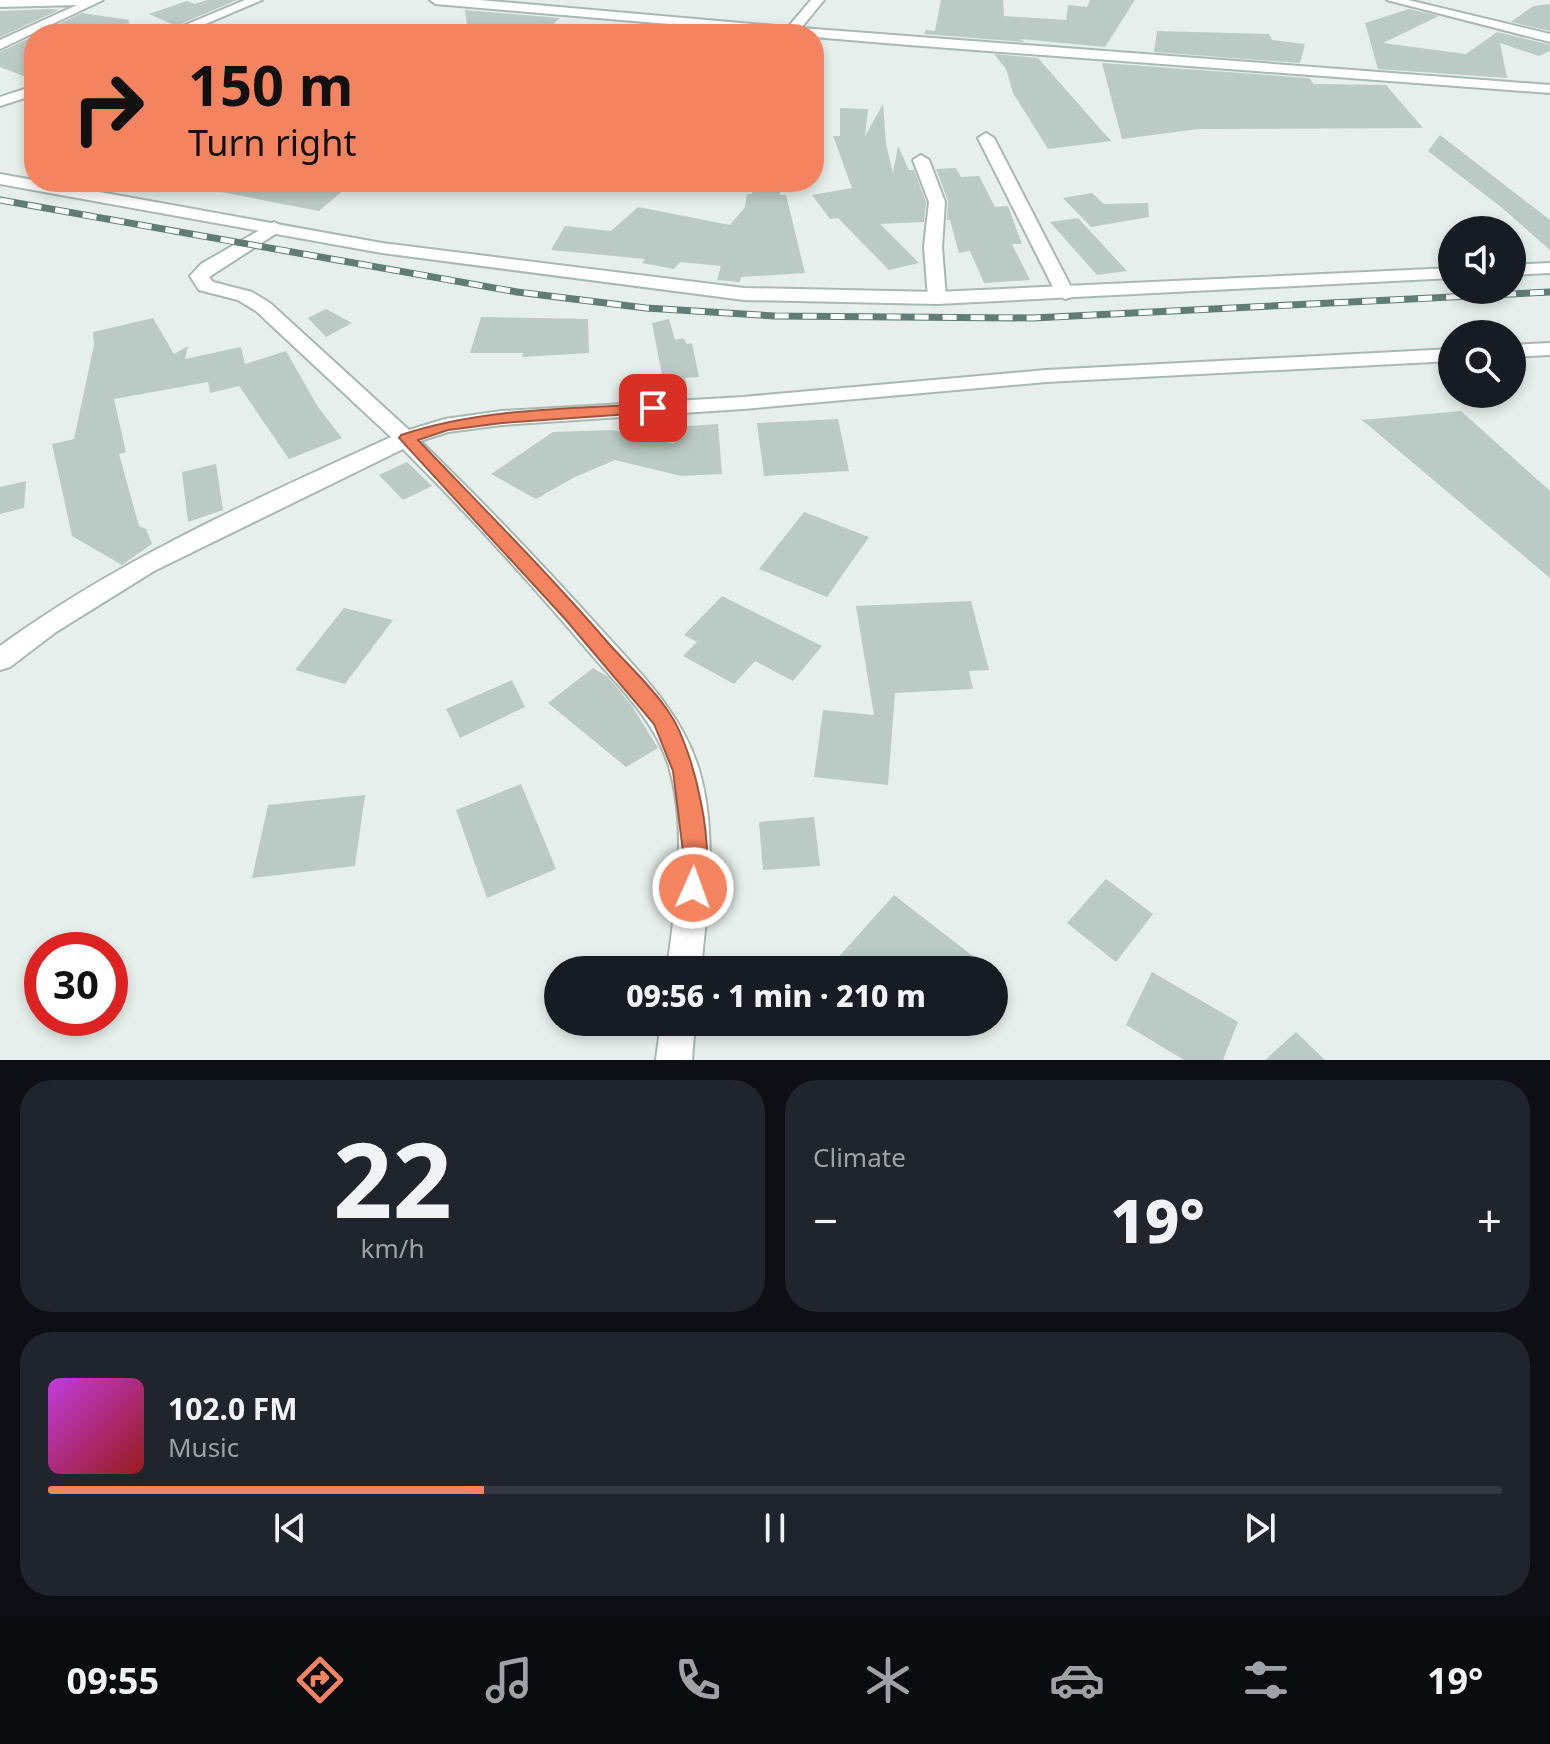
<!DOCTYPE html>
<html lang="en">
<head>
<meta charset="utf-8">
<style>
	:root { --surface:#171b24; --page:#20242c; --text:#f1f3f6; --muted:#9ea1a6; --line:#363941; --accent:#f4845f }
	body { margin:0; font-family:"Noto Sans",sans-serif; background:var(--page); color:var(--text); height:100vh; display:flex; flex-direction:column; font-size:30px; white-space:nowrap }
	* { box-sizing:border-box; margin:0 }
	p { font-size:26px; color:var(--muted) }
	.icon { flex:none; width:44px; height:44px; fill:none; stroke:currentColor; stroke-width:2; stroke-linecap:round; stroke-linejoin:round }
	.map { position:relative; height:1060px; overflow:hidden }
	.details { display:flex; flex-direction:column; gap:20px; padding:20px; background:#0d0f14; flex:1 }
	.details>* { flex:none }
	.banner { position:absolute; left:24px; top:24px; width:800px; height:168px; border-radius:32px; box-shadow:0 4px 12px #0003; background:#f4845f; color:#111; overflow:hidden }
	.controls { position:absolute; left:1438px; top:216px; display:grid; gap:16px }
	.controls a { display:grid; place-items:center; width:88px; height:88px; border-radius:50%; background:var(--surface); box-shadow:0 4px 12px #0003; font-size:40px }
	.speed { position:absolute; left:24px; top:932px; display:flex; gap:16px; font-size:40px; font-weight:700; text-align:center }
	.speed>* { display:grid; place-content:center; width:104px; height:104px; border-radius:50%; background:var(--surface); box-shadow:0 4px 12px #0003; line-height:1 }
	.speed .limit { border:12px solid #d22; background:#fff; color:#111 }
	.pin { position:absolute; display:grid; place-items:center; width:68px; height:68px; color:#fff; margin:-34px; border-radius:16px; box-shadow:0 4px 12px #0006 }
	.me { position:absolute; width:88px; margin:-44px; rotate:2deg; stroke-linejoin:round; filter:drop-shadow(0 0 6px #0008) }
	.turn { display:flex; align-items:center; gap:28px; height:168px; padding:0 32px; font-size:36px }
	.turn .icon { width:104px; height:104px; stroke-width:2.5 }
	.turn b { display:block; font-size:56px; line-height:68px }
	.big { font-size:60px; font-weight:800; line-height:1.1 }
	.details .widget { flex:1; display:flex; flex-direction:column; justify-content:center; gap:12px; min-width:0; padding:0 28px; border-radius:32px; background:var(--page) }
	.details .dial { align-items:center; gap:0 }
	.dial b { font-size:104px; line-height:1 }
	.song { display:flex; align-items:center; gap:24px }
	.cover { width:96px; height:96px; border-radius:12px; background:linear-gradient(135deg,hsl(290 70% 55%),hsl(0 70% 35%)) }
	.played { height:8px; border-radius:4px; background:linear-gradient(90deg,var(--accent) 30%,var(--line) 30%) }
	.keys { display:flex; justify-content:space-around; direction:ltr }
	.heat { display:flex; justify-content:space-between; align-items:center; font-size:44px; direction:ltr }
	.details .tiles { flex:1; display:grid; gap:20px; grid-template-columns:1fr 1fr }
	.widget:last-child { grid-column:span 2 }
	.trip { position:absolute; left:544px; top:956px; width:464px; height:80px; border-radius:40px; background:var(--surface); box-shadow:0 4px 12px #0003; font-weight:800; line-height:80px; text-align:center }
	.dock { display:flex; height:128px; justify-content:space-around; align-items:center; background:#090b0e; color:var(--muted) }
	.dock .icon { width:56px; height:56px }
	.dock .on { color:var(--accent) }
	.dock b { font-size:36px; color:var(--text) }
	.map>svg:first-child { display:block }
</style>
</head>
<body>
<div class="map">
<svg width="1550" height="1060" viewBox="0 0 1550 1060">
	<rect width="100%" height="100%" fill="#e6efeb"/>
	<g fill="#bbcac4">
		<polygon points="207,0 237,0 176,26 149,14 187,1 195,4"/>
		<polygon points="941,0 1003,0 1004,16 1066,20 1068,5 1087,7 1090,0 1135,0 1105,47 1021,39 1024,42 924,34 926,30 935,31"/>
		<polygon points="1550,4 1550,31 1511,22 1533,6"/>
		<polygon points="50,9 59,10 0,37 0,11"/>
		<polygon points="1409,9 1439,16 1383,43 1466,54 1497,32 1550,45 1550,51 1539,56 1500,43 1507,78 1378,69 1365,23"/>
		<polygon points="465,10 560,18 542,34 468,34"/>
		<polygon points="82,13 129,20 128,34 39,34"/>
		<polygon points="1157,31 1269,34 1272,40 1305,44 1300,63 1154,52"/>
		<polygon points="34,36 34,80 0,67 0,52"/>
		<polygon points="994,54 1038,58 1111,141 1048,149 1013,93 1006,69"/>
		<polygon points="1102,63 1309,78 1314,84 1386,85 1423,128 1198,129 1122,139"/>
		<polygon points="883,104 886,144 893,173 898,146 909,170 914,170 926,202 924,222 880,224 919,263 889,270 838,218 830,219 812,195 852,188 833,136 840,136 840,108 868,109 865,136"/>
		<polygon points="1440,135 1550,220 1550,250 1501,207 1428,151"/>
		<polygon points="956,168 961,177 979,176 995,207 1008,206 1022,244 1012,244 1030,280 984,283 970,251 959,253 950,220 947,220 948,201 936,169"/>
		<polygon points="222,182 353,182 319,211 221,192"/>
		<polygon points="754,184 781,185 780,195 786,195 805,273 741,277 740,282 717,280 721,266 680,262 674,269 642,263 645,259 551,250 565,226 611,231 638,207 730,225 745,207 747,194 752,194"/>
		<polygon points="1092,193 1104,204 1148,203 1149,217 1091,227 1063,198"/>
		<polygon points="1078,218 1127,271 1097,275 1050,222"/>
		<polygon points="326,309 352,323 326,337 308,318"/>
		<polygon points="481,317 588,319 589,353 522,357 523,353 470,353"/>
		<polygon points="153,318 174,354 188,346 185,359 241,347 245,364 286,351 318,407 342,438 289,459 239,386 210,393 208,382 114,399 126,452 119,454 139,526 146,529 152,544 122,565 72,536 52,444 74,439 94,345 93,332"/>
		<polygon points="669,319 675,340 683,338 687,344 692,343 699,377 685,378 687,383 664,385 652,323"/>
		<polygon points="1461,411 1550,491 1550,578 1362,420"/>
		<polygon points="838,419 849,471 764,476 757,423"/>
		<polygon points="718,424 722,474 681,476 615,460 575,477 536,499 491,474 553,432 612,430 675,444 675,427"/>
		<polygon points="407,462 432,486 403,500 379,475"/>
		<polygon points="216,464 223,510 188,522 182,472"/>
		<polygon points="26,481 24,508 0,514 0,487"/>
		<polygon points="804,512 869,537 827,597 759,569"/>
		<polygon points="722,596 822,646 793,681 755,661 734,684 683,656 697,642 684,635"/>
		<polygon points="971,601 989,670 969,671 973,689 895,693 888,785 814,777 823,710 874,715 856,606"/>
		<polygon points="344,608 393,620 345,684 295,670"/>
		<polygon points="593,668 608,677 632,706 658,748 626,767 548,703"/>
		<polygon points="512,680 525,707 460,738 446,709"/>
		<polygon points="521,784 556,869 487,898 456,810"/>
		<polygon points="365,795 355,866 252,878 268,805"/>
		<polygon points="814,817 820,866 763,870 759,822"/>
		<polygon points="1106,879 1153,914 1116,962 1067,923"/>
		<polygon points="894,895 974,957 964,970 827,970"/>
		<polygon points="1152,972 1238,1022 1223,1060 1184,1060 1126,1025"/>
		<polygon points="1296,1032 1325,1060 1265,1060"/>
	</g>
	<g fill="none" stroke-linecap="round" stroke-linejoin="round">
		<g stroke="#a8b8b2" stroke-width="4">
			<g id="minor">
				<polygon points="0,0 103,0 0,49 0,40 77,5 0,7"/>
				<polygon points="245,0 262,0 182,34 164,34"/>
				<polygon points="430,0 479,0 788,27 811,0 824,0 801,28 1550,85 1550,93 909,45 814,37 814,34 784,34 436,4"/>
				<polygon points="1387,0 1408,0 1550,34 1550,42"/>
				<polygon points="34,86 34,95 0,106 0,97"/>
				<polygon points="986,133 994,138 1074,293 1072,297 1065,299 1056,293 978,138"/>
				<polygon points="921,155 929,160 945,202 942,247 946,298 937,304 928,298 924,247 929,202 913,160"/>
				<path d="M274,222L283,227L280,231L209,277L213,282L252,292L270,303L409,430L445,419L502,411L743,397L1046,370L1452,349V361L1046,382L743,409L502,425L448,432L420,441C482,501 541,563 598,626C637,670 682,712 699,770C718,834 707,905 701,970H667C675,905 688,835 670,770C657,721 616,684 584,646C526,578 466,512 403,449L154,571L56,632L10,667L0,670V646C121,558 256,499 391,437L256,311L238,300L199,290L190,276L201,264Z"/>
				<polygon points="1550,343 1550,355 1512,357 1512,345"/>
				<polygon points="661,1022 695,1022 692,1060 656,1060"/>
			</g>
		</g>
		<g stroke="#a8b8b2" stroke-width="4">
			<g id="tertiary">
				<polygon points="0,174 382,243 744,288 937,292 1452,268 1452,278 937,304 744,300 382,253 0,184"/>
				<polygon points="1550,263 1550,273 1512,275 1512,265"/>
			</g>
		</g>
		<use href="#minor" fill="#fff" fill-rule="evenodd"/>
		<use href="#tertiary" fill="#fff" fill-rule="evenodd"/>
		<g stroke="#5f7d75" stroke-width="7">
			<polyline id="rail" points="0,200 517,292 646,308 775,316 1033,318 1550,292"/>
		</g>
		<use href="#rail" stroke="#f7fbf9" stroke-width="5" stroke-dasharray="14" stroke-linecap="butt"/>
	</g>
	<path fill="#f4845f" stroke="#9f563e" stroke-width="2" d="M653,404L661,408L659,412L502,423L448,430L418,440C483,508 549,574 610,645C630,667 654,689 670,714C694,749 719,857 701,896L693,899L684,896L680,888L684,860L673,771L654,724L566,620L399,438L401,435C482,408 568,409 653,404Z"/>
</svg>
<div class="controls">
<a><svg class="icon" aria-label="sound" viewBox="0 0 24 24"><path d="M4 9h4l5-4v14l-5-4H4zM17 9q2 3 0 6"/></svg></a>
<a><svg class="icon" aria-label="search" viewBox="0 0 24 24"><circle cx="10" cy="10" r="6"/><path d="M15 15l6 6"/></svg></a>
</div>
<div class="speed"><div class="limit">30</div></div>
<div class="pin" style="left:653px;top:408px;background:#d93025"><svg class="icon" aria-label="arrive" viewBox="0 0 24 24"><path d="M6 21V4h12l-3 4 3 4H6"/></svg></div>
<svg class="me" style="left:693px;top:888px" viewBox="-20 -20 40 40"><circle r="17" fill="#f4845f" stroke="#fff" stroke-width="3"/><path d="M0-11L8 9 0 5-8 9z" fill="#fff"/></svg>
<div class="trip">09:56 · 1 min · 210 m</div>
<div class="banner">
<div class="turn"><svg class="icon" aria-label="right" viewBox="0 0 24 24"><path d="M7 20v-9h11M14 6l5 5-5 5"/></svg><div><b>150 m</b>Turn right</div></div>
</div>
</div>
<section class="details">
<div class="tiles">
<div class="widget dial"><b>22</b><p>km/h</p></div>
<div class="widget"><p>Climate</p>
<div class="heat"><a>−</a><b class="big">19°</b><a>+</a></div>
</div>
<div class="widget">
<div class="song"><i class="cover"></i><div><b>102.0 FM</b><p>Music</p></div></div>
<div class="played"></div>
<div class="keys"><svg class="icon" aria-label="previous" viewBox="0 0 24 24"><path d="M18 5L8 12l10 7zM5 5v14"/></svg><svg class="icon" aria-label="pause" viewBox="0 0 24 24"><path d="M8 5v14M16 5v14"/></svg><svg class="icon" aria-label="next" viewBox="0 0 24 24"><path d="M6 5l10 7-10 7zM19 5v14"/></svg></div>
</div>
</div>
</section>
<nav class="dock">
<b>09:55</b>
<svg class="icon on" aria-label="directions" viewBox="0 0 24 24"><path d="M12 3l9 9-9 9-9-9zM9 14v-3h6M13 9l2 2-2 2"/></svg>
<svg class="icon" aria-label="music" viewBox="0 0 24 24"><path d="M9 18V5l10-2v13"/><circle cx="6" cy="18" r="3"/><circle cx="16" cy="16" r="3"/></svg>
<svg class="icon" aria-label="phone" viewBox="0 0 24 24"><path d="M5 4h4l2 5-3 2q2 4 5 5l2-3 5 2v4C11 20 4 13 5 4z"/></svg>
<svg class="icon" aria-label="climate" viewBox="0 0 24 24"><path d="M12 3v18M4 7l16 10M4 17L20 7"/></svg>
<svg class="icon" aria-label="car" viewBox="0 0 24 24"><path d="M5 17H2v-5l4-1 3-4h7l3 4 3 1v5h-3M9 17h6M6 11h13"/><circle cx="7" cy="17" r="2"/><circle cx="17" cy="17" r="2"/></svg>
<svg class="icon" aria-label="filters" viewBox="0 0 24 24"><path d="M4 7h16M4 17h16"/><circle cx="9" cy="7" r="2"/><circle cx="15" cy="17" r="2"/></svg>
<b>19°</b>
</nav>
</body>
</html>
